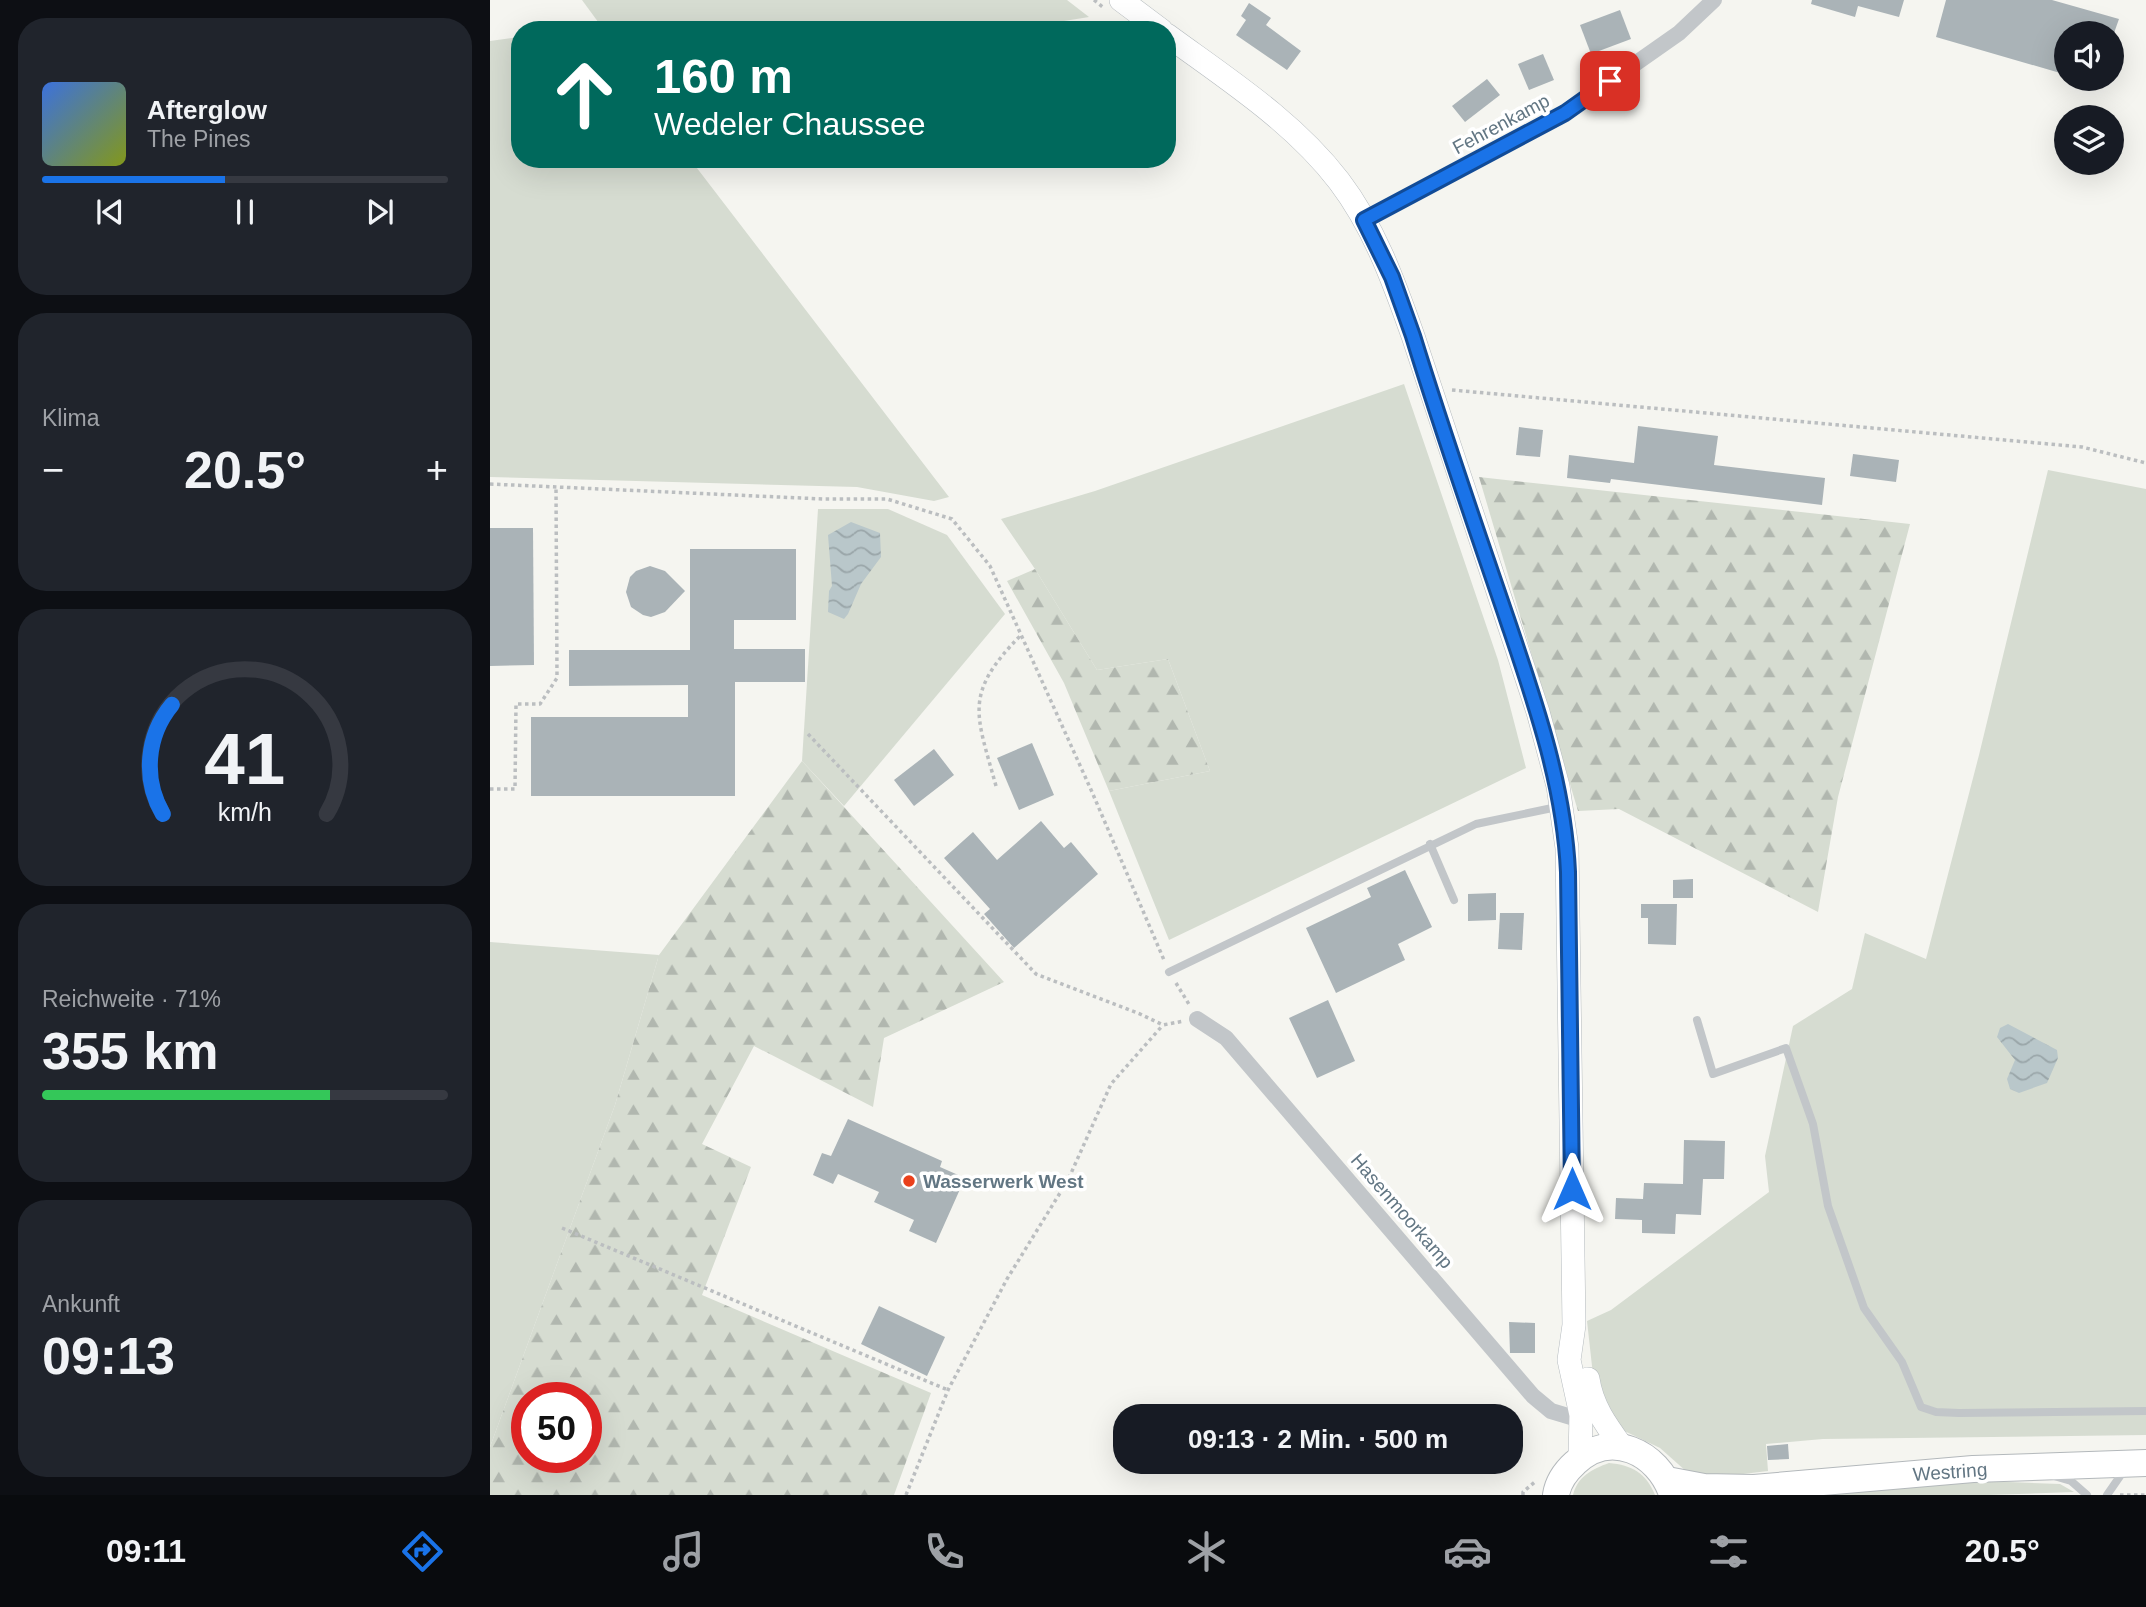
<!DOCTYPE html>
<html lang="de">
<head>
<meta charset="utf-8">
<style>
	:root { --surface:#171b24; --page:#20242c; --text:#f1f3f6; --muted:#9ea1a6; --line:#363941; --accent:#1a73e8 }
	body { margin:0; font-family:Helvetica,sans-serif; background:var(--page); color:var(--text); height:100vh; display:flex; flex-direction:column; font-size:26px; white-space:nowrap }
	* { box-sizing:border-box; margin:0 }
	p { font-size:23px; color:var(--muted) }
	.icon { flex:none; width:38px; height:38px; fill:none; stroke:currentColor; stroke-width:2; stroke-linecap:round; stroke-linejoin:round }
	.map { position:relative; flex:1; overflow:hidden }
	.panel { display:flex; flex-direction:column; gap:18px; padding:18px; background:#0d0f14; width:490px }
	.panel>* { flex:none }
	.hud { position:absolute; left:21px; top:21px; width:665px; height:147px; border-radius:28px; box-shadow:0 7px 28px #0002; background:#00695c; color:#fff; overflow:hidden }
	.controls { position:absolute; left:1564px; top:21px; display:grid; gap:14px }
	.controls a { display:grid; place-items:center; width:70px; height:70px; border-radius:50%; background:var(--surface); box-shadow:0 7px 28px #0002; font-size:35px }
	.speed { position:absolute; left:21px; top:1382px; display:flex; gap:14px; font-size:35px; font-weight:700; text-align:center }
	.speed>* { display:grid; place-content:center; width:91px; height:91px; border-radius:50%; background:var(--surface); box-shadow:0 7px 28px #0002; line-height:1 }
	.speed .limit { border:10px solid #d22; background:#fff; color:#111 }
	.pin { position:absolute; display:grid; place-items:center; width:60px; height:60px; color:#fff; margin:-30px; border-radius:14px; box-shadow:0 4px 10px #0006 }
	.me { position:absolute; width:77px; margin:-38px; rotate:0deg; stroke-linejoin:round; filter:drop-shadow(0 0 5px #0008) }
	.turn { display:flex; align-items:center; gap:24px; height:147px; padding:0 28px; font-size:32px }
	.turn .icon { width:91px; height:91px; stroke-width:2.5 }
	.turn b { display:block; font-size:49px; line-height:60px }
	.big { font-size:52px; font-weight:700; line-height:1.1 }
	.panel .card { flex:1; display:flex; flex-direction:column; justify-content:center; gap:10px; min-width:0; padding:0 24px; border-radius:28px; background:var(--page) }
	.panel .dial { align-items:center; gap:0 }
	.dial svg { height:182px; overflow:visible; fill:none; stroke:var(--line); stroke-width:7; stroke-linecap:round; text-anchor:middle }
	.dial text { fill:var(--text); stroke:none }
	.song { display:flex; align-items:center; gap:21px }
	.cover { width:84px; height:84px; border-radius:10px; background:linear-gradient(135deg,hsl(220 70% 55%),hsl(70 70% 35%)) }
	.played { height:7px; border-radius:4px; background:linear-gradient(90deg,var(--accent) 45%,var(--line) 45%) }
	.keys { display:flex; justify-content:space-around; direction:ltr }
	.heat { display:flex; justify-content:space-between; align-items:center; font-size:38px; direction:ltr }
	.charge { height:10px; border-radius:5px; background:linear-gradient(90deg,#34c759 71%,var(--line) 0) }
	.trip { position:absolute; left:623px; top:1404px; width:410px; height:70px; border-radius:28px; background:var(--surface); box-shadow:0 7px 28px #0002; font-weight:700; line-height:70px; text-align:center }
	.menu { display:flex; height:112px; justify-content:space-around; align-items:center; background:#090b0e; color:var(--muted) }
	.menu .icon { width:49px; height:49px }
	.menu .current { color:var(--accent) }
	.menu b { font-size:32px; color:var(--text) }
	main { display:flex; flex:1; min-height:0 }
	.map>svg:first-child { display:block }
</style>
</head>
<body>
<main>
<section class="panel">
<div class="card">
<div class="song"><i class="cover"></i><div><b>Afterglow</b><p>The Pines</p></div></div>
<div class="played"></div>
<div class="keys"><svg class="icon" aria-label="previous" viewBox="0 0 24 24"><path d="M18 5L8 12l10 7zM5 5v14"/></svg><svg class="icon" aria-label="pause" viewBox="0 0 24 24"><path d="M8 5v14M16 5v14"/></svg><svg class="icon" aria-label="next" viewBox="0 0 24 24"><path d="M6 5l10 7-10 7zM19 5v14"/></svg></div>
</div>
<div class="card"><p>Klima</p>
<div class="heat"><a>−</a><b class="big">20.5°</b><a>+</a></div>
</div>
<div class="card dial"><svg viewBox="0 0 100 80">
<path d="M14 69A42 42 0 1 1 86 69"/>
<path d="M14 69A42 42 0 0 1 18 21" stroke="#1a73e8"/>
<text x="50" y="56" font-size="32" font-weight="700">41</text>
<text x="50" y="72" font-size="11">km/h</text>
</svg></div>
<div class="card"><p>Reichweite · 71%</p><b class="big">355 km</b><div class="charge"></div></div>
<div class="card"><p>Ankunft</p><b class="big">09:13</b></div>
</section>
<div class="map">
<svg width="1656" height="1495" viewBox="0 0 1656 1495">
	<defs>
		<pattern id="forest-firs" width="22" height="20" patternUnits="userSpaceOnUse" patternTransform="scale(1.75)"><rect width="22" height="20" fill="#d6dcd1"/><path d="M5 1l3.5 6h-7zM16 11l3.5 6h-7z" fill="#b1b7af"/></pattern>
		<pattern id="water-waves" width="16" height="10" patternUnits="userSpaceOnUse" patternTransform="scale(1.75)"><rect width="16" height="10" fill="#b9c7ca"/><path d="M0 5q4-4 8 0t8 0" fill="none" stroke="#9aa6a9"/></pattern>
	</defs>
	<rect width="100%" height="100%" fill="#f5f5f0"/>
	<g fill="#d6dcd1">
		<polygon points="92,0 577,0 599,17 518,30 114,30"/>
		<polygon points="30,37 30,159 200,159 459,497 444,501 367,487 0,477 0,41"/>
		<polygon points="914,384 1008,660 1036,768 679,940 619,791 720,771 678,659 607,670 545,569 511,519 605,491"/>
		<polygon points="1558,470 1656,489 1656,1435 1333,1439 1276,1444 1278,1471 1228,1477 1197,1472 1170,1448 1126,1427 1104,1384 1097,1321 1121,1310 1279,1192 1275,1156 1303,1026 1362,989 1375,933 1436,959 1489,755"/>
		<polygon points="328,509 398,509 457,535 515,614 354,806 312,761"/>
		<polygon points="0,942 169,955 125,1105 0,1447"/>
		<path d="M1119,1463C1142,1465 1156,1473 1165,1495H1083C1087,1477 1102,1469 1119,1463Z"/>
		<polygon points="1468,1480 1570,1484 1584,1492 1498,1495 1337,1495"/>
	</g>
	<g fill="url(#forest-firs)" fill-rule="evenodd">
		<polygon points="989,477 1420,524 1348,797 1328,912 1129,809 1088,811"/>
		<polygon points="545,569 607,670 678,659 720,771 619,791 574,683 517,581"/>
		<path d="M312,761L514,982L394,1038L383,1107L264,1046L212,1144L261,1167L212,1295L441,1393L404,1495H0V1447L125,1105L169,955ZM37,1398H96V1458H37Z"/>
	</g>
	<g fill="url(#water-waves)">
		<polygon points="361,522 390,533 391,557 371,584 358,614 354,619 338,612 339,591 342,586 338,535"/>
		<polygon points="1518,1024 1567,1050 1568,1058 1557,1083 1529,1093 1520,1089 1517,1079 1525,1060 1507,1037 1510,1028"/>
	</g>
	<g fill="#aab3b7">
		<polygon points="1322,0 1414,0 1409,17 1368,6 1365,17 1321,4"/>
		<polygon points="1456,0 1562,0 1629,19 1624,33 1577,33 1577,75 1446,37"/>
		<polygon points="759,3 781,18 776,25 811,51 797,70 746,35 756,20 751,16"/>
		<polygon points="1130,10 1141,39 1101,54 1090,25"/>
		<polygon points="1053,54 1064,80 1039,90 1028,64"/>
		<polygon points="997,79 1010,95 975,122 962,106"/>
		<polygon points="1148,426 1228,436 1224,465 1335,478 1332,505 1121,479 1120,483 1077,478 1079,455 1144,463"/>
		<polygon points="1029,427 1053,430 1050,457 1026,455"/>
		<polygon points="1363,454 1409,460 1406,482 1360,476"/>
		<polygon points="0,528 43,528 44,665 0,666"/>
		<polygon points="200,549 306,549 306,620 244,620 244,649 315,649 315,682 245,682 245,796 41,796 41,717 198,717 198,685 79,686 79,650 200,650"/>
		<polygon points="160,566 175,571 195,591 175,612 161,617 153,615 141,607 136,592 140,577 146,571"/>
		<polygon points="542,743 564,795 529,810 507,758"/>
		<polygon points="444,749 464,775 424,806 404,780"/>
		<polygon points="551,821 574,848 581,842 608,874 524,948 494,914 500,909 454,858 483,832 507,860"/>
		<polygon points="915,870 942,927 908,944 915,960 846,993 816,928 881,897 877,888"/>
		<polygon points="1203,879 1203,898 1183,898 1183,880"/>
		<polygon points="1006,893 1006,920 978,921 978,894"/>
		<polygon points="1151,904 1187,904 1186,945 1158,944 1158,918 1151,918"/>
		<polygon points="1010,913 1034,913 1032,950 1008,949"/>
		<polygon points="838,1000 865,1061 827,1078 799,1018"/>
		<polygon points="358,1119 452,1161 450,1167 475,1178 446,1243 419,1231 424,1220 384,1202 389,1192 348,1174 343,1184 323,1175 332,1153 341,1156"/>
		<polygon points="1194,1140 1235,1141 1234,1179 1213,1179 1211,1215 1186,1214 1185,1234 1152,1233 1152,1220 1125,1219 1126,1198 1153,1199 1154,1183 1193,1184"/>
		<polygon points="389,1306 455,1337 437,1376 371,1344"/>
		<polygon points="1019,1322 1045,1323 1045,1353 1020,1353"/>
		<polygon points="1298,1444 1299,1459 1278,1460 1277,1446"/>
	</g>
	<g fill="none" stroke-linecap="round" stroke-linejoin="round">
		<g stroke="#b4babe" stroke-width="24">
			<g id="secondary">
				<polyline points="631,0 671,30"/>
				<path d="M677,35C737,79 803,121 849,181C884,227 904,282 923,336L1048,712L1068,786L1077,848L1084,1325L1079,1360L1091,1415L1090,1457"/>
				<path d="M1098,1379C1102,1406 1116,1425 1132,1447"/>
			</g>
		</g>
		<g stroke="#b3b8bb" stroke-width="28">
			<g id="primary">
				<polyline points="1177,1480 1214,1487 1264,1488 1483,1469 1656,1463"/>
				<path d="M1066,1495C1068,1482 1075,1472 1085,1463C1120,1429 1168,1452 1182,1494"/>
			</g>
		</g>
		<g stroke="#bbbec0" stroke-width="3.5" stroke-dasharray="3.5 3.5" stroke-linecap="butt">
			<polyline points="604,0 614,8"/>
			<polyline points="962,390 1592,447 1656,463"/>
			<polyline points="0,484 333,499 397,499 462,519 500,566 602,792 674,960"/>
			<polyline points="318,734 546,974 650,1014 673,1025 694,1021"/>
			<path d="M506,786C486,713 473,694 531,635"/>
			<polyline points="0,789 25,789 26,704 50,704 67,678 66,488"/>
			<polyline points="686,983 700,1006"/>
			<polyline points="72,1228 458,1390"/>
			<polyline points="416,1495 458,1390 517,1279 578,1180 621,1084 673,1025"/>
			<polyline points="1033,1495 1033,1492 1046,1481"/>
			<polyline points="1630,1495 1656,1495"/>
		</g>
		<g stroke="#c2c6c9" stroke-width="8">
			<polyline points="940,844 964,900"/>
			<polyline points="679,972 986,824 1067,807"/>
			<polyline points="1207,1020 1223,1074 1296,1048 1323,1124 1338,1206 1374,1308 1412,1362 1431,1407 1446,1412 1469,1413 1656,1411"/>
			<polyline points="1564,1476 1581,1481 1597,1495"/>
			<polyline points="1617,1495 1635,1469"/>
		</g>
		<g stroke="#c2c6c9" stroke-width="16">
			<polyline points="874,220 1075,113 1189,33 1224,0"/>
			<polyline points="707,1019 736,1038 1043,1396 1061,1411 1091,1420"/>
		</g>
		<use href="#secondary" stroke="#fff" stroke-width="23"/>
		<use href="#primary" stroke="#fff" stroke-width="26"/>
	</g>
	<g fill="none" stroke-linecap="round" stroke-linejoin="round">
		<g stroke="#114b97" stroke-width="18">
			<path id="route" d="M1082,1189L1078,872C1074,784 1045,702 1017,619C985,525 952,431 923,336L902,277L874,220L1075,113L1120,81"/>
		</g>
		<use href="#route" stroke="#1a73e8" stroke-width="12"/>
	</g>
	<circle fill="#ea401b" stroke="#fff" stroke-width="2.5" cx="419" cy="1181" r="7"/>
	<g text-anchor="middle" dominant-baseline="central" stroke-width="7" stroke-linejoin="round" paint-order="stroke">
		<g font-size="19" fill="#627683" stroke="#fff">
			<text transform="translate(1011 124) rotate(-28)">Fehrenkamp</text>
			<text transform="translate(912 1211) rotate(49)">Hasenmoorkamp</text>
			<text transform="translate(1460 1472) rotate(-4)">Westring</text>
		</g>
		<g font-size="19" font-weight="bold" fill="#627683" stroke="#fff" text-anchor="start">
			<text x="433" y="1181">Wasserwerk West</text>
		</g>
	</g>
</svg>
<div class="controls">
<a><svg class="icon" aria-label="sound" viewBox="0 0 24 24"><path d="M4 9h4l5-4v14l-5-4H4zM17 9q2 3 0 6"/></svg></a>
<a><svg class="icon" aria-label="layers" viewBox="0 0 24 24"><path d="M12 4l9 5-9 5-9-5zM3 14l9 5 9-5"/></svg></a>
</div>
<div class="speed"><div class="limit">50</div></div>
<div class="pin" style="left:1120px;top:81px;background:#d93025"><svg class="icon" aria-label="arrive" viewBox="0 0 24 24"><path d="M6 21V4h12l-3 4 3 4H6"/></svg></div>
<svg class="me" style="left:1082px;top:1189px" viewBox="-20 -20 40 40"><path d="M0-17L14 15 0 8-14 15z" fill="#1a73e8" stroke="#fff" stroke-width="4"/></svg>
<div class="trip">09:13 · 2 Min. · 500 m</div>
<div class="hud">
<div class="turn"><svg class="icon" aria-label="ahead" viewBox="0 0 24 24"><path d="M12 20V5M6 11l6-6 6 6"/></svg><div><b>160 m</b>Wedeler Chaussee</div></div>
</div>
</div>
</main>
<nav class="menu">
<b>09:11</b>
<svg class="icon current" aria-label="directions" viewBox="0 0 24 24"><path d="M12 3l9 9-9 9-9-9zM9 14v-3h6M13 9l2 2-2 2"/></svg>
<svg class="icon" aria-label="music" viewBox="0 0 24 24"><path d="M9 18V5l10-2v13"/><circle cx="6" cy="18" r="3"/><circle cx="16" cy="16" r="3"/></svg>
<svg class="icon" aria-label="phone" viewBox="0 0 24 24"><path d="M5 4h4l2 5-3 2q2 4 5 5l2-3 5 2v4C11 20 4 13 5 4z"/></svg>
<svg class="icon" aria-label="climate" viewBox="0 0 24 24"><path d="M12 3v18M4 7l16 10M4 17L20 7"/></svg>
<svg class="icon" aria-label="car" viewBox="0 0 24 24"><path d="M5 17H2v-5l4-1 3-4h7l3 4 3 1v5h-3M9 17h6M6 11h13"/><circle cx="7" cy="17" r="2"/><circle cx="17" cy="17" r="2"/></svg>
<svg class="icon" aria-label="filters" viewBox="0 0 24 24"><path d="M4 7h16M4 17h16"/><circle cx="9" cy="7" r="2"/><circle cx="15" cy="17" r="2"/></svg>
<b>20.5°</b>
</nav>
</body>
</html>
